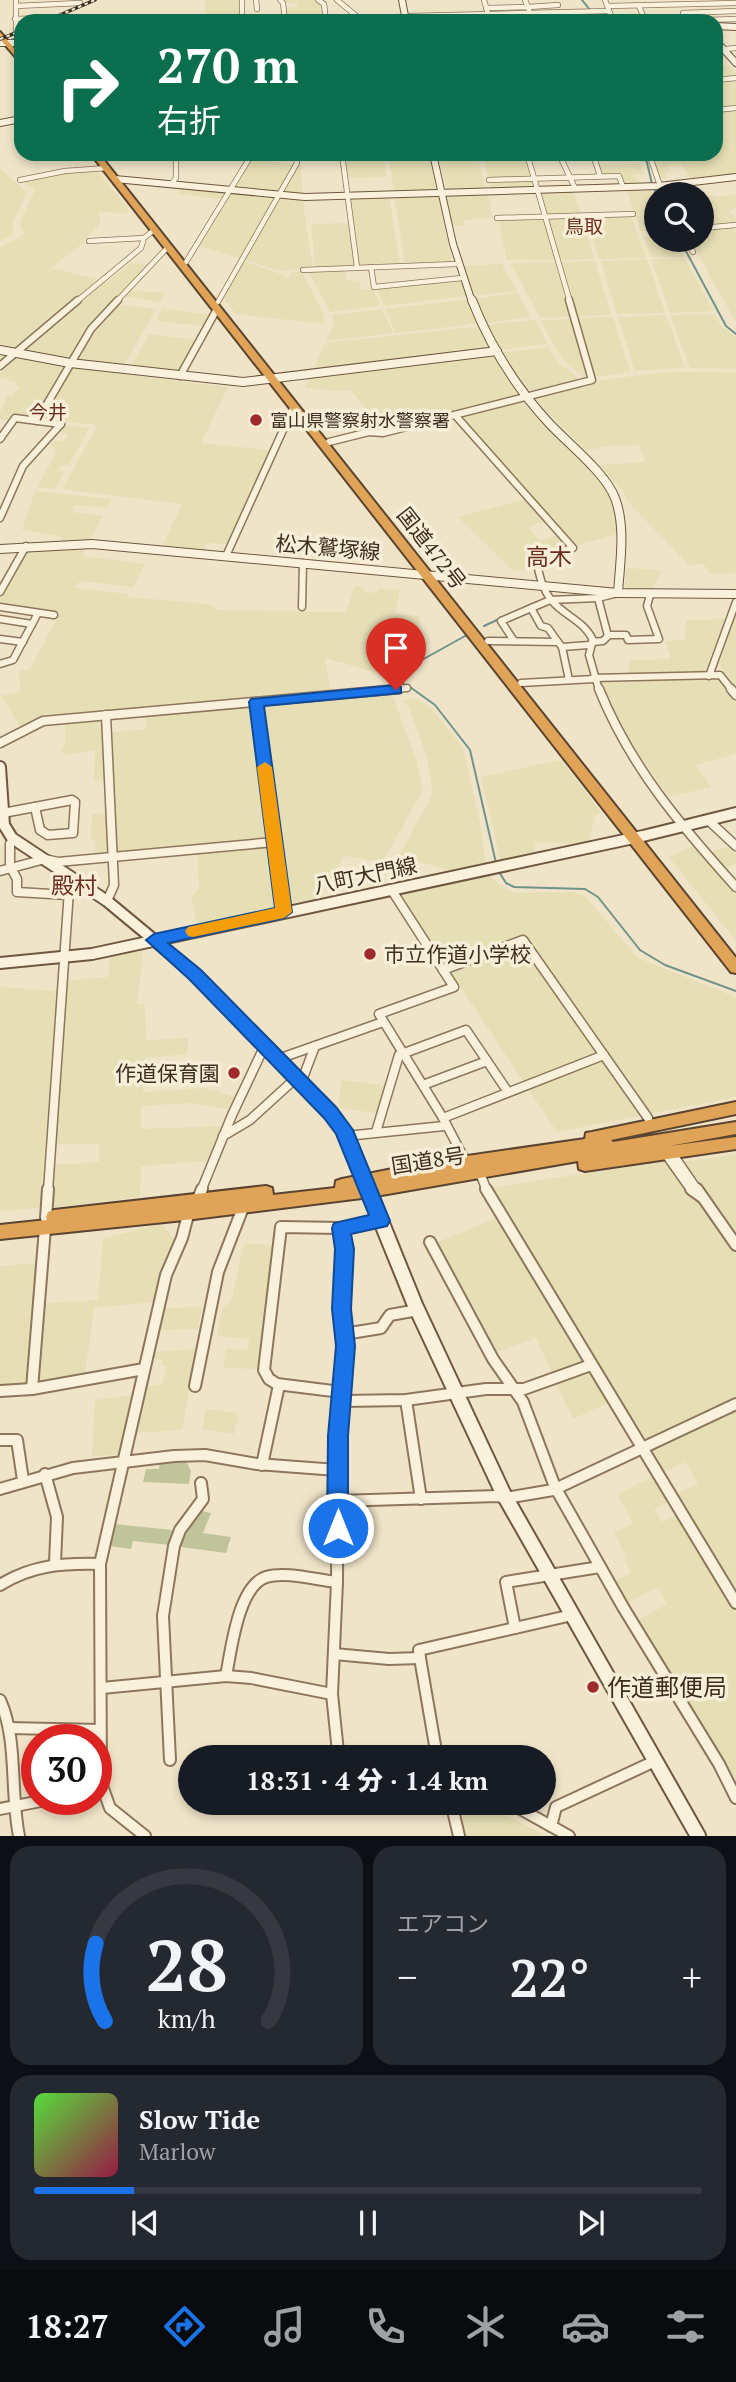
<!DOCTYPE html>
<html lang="ja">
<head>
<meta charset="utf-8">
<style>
	:root { --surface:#171b24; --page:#242831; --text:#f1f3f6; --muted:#9ea1a6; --line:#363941; --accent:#1a73e8 }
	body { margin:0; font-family:"PT Serif","Noto Sans JP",serif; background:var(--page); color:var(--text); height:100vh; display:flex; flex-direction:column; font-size:26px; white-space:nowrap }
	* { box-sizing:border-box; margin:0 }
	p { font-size:23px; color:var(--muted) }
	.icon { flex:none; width:38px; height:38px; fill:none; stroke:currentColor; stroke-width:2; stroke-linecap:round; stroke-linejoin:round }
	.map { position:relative; height:1836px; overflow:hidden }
	.panel { display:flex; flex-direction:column; gap:10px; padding:10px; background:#0d0f14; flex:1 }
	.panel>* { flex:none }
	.hud { position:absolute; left:14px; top:14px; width:709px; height:147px; border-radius:21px; box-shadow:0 4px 10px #0003; background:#0b6e4f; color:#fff; overflow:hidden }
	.fabs { position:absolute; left:644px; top:182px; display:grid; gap:14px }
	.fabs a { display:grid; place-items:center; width:70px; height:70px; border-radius:50%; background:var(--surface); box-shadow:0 4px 10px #0003; font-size:35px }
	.speed { position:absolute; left:21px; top:1724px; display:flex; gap:14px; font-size:35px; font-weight:700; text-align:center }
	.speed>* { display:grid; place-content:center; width:91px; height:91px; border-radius:50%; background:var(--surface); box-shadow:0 4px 10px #0003; line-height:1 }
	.speed .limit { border:10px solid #d22; background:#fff; color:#111 }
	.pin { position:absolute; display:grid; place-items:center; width:60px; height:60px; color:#fff; margin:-72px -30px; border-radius:50% 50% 50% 0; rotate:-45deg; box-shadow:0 0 7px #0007 }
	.pin .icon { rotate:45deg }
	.me { position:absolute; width:77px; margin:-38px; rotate:0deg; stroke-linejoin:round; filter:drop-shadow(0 0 5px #0008) }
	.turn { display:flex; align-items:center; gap:24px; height:147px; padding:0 28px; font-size:32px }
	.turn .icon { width:91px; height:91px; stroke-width:2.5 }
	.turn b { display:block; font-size:49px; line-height:60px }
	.big { font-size:52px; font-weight:800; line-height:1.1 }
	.panel .card { flex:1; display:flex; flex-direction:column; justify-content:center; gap:10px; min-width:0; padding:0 24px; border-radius:21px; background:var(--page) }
	.panel .dial { align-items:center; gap:0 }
	.dial svg { height:182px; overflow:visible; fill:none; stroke:var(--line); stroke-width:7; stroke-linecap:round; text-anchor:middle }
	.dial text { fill:var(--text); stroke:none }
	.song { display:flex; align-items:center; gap:21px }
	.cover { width:84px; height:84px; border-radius:10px; background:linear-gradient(135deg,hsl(110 70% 55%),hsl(340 70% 35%)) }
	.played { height:7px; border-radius:4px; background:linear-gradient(90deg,var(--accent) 15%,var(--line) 15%) }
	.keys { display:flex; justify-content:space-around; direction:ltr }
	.heat { display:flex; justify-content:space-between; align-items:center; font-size:38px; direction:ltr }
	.panel .tiles { flex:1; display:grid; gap:10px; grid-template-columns:1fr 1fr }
	.card:last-child { grid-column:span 2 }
	.trip { position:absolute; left:178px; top:1745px; width:378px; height:70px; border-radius:35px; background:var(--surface); box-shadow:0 4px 10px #0003; font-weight:800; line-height:70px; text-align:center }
	.tabs { display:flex; height:112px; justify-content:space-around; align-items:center; background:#090b0e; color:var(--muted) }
	.tabs .icon { width:49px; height:49px }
	.tabs .current { color:var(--accent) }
	.tabs b { font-size:32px; color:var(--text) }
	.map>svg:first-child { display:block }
</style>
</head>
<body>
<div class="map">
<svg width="736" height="1836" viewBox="0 0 736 1836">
	<rect width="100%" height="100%" fill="#f0e4c8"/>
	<g fill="#e6deb5">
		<polygon points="205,0 239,0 240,16 206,17"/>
		<polygon points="282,0 316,0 321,4 322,15 286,19 285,8 297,7 297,3 284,3"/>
		<polygon points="728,65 736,73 736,175 692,180 681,165 667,167 670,172 665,173 668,177 658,179 651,154 716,154 716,66"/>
		<polygon points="345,154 383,154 387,177 349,178"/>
		<polygon points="388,154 430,154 437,191 394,192"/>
		<polygon points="438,154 477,154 486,190 446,191"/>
		<polygon points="482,154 525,154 535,188 491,189"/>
		<polygon points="249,159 301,165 304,210 313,268 280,271 200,246 228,200 177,194 184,184 230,189"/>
		<polygon points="640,164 644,174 633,174 641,185 625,185 620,175 601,175 597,165"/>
		<polygon points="0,168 27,193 13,221 12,235 0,241"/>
		<polygon points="97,171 129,209 126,213 99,212 100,223 84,240 86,241 51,268 107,282 131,263 148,264 125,290 165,293 160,302 117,295 107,306 115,308 118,305 156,309 123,367 66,361 13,350 0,364 0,247 25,234 20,222 35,190 22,181 61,172"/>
		<polygon points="649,187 656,201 656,231 641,231 626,188"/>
		<polygon points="540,190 573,191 581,215 548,216"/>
		<polygon points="487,192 493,218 464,220 464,226 452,226 443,194"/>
		<polygon points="389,195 400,265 359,266 350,196"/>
		<polygon points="394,195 438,195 452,262 405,264"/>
		<polygon points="736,195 736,208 729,210 736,220 736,228 733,229 736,234 736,322 690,240 702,240 702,197"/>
		<polygon points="631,215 646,258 599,259 586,216"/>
		<polygon points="582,216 594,259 559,260 547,218"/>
		<polygon points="544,218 555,260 507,260 498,219"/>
		<polygon points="349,223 355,267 315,268 311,224"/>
		<polygon points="643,237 676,240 685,257 651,257"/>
		<polygon points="647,259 665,313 617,314 601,261"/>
		<polygon points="685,259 714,311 670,313 651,259"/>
		<polygon points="243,261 289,277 292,272 302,272 325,317 323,324 236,314 224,299"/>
		<polygon points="595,261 611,315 576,316 560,262"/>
		<polygon points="556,262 571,317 541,318 510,263"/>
		<polygon points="502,264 517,291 473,296 458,266"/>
		<polygon points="346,269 346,280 359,281 361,290 373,288 380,306 330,312 310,274 314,271"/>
		<polygon points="460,279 468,296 384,306 377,288"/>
		<polygon points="518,293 530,317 486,323 474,299"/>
		<polygon points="469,299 482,323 396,333 385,309"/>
		<polygon points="162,308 210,315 203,326 157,321"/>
		<polygon points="382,309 393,333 326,341 335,324 332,315"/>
		<polygon points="714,314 722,327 736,337 736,369 690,368 670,315"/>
		<polygon points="666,315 685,368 635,371 618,317"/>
		<polygon points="613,317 630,372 593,377 576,318"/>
		<polygon points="571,319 588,378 581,376 561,357 540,320"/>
		<polygon points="535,320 548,344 499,350 487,325"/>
		<polygon points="483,326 497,353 548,347 558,362 582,381 385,431 350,390 335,391 305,388 325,343"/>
		<polygon points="149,334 196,340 179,373 130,368"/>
		<polygon points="17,357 67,366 35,419 14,416 9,421 0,419 0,412 8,395 11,396 20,387 14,385 16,382 0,378 0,374"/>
		<polygon points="73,368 228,387 201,443 269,450 227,544 207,543 204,551 162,546 182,504 62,489 98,425 41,419"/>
		<polygon points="663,372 736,372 736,573 710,574 703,563 690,566 628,502 622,490 598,465 645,462 639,445 607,446 586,451 533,397 589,382"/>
		<polygon points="524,398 609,491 619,520 617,534 574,546 458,415"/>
		<polygon points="62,425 89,428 69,465 62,465 58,470 64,472 55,489 37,487 57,452 54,451 56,448 50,447 55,441 64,441 68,435 57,432"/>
		<polygon points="35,491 112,499 107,508 74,505 72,512 103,516 82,556 145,564 133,587 80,581 74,588 129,594 128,597 209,604 218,610 346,612 355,586 364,587 365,592 378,593 379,589 400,590 395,614 420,616 418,659 402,667 392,668 391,677 325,658 331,693 97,713 21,728 1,696 20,692 19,671 30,669 60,613 0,604 0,595 28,548 59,548 63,537 22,530"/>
		<polygon points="526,499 547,521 528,527 540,541 558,535 569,547 533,557 534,569 513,571 458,517"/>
		<polygon points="626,568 662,570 651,590 625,588"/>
		<polygon points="736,612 736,689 719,665"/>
		<polygon points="725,619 704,674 627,676 630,660 671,659 665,641 685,640 686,620"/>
		<polygon points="717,678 736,700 736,754 695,765 711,787 669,797 617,723 599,681"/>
		<polygon points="389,695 394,700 417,762 422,787 420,796 382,862 344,856 318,902 198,927 191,897 199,888 197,844 94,854 96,840 91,840 92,814 114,812 113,779 94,781 95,750 66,755 60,748 65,747 65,723 104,719 105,733 146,729 146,715"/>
		<polygon points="414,698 430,707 463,748 480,823 486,863 453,871 399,856 433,794 427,757 408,705 403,701"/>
		<polygon points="561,760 601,812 594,817 589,842 575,846 574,843 535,842 534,855 501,862 481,777"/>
		<polygon points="695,846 704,855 729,846 736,852 736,864 717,871 736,891 736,941 669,857"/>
		<polygon points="490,873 493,880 513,893 573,892 585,896 638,958 736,997 736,1097 557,1132 399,894"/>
		<polygon points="143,950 137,1004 145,1005 146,1040 188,1038 187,1054 145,1058 143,1092 204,1088 236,1097 230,1109 188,1103 142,1106 140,1129 223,1126 208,1161 141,1166 140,1197 50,1208 52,1165 99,1162 99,1144 55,1144 65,981 108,977 110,957"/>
		<polygon points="0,987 57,991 40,1208 0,1211"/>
		<polygon points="341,1080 385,1085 376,1113 339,1108"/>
		<polygon points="736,1154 736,1400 648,1441 619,1398 573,1419 536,1338 496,1352 438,1242 507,1214 493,1188 663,1161 695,1201 711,1199 684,1162"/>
		<polygon points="162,1224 174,1239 154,1302 94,1308 85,1374 0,1387 0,1266 38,1263 33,1304 98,1300 103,1238"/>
		<polygon points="244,1243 274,1245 261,1369 223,1368 226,1349 248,1349 249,1339 217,1336 222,1308 231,1302"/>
		<polygon points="202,1307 198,1329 157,1330 163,1308"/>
		<polygon points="197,1349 182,1430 134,1433 144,1387 162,1384 167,1367 161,1364 163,1360 151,1358 152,1352"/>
		<polygon points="133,1395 118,1454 92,1457 95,1400"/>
		<polygon points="206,1409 239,1413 234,1434 202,1429"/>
		<polygon points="736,1411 736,1590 677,1494 698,1484 685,1462 663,1473 651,1451"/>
		<polygon points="652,1477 669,1501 654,1510 662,1522 676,1515 736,1613 736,1788 709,1734 637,1621 667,1604 658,1587 627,1603 613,1582 631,1573 624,1558 627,1556 614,1533 633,1523 617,1494"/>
		<polygon points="457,1803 481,1803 547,1836 465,1836"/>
	</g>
	<g fill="#bfc49a">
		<polygon points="185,1459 191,1471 189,1484 143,1482 146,1469 159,1469 160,1462"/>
		<polygon points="202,1511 211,1513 203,1533 231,1537 226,1553 181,1547 187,1528"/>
		<polygon points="115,1524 172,1530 169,1545 133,1541 131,1549 110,1546"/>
	</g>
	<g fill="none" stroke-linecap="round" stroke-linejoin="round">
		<g stroke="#6f938a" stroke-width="2">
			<polyline points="582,0 590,10"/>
			<polyline points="592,13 598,21"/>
			<polyline points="645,154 652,184"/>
			<polyline points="654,189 657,194"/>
			<polyline points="680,240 726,326 736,334"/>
			<polyline points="484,626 499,619"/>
			<polyline points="405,685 396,678 402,671 465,636"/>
			<polyline points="410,687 435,705 470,750 496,863"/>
			<polyline points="499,872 506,883 514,887 585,889 598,897 640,950 665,965 736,991"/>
		</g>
		<g stroke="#8d765c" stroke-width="6">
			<g id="street-far3">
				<polyline points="242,0 242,21"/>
				<polyline points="256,0 257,9"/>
				<polyline points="280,0 283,3 285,21"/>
				<polyline points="318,0 324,4 326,21"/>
				<polyline points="337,0 360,19"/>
				<polyline points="484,0 490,21"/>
				<polyline points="525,0 528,7 558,5"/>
				<polyline points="605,0 613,21"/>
				<polyline points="16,6 80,3"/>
				<polyline points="608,6 736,3"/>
				<polyline points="639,6 645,21"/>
				<polyline points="486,8 528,7 532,21"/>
				<polyline points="15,19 77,17"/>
				<polyline points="706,20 736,19"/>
				<polyline points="230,21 359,17"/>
				<polyline points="375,21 410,16 609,11"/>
				<polyline points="686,21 683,13 736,11"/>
				<polyline points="10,37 16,34 16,0"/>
				<polyline points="716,50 736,48"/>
				<polyline points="716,80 736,78"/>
				<polyline points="716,110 736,108"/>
				<polyline points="342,154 357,267"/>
				<polyline points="527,154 570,302"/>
				<polyline points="559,154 575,188"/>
				<polyline points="593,154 600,176"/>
				<polyline points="649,154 663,194"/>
				<polyline points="20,180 65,171 107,168"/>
				<polyline points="489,180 619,176 623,187"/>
				<polyline points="172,183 176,178 176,154"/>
				<polyline points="497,218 633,214"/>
				<polyline points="702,228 736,225"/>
				<polyline points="686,240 693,252"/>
				<polyline points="89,241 144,238"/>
				<polyline points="186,262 249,159 249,154"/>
				<polyline points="371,267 374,287 462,278"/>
				<polyline points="303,270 457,264"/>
				<polyline points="76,302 141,248 144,238 154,230"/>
				<polyline points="116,302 168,247"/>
				<polyline points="218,302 297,163 296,154"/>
			</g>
		</g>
		<g stroke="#8d765c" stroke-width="9">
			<g id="street-far2">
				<polyline points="0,366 78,300"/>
				<polyline points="180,376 217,309"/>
				<path d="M455,415L573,548L536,559C539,574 542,589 552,601C565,616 584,621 593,640L589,655L599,690"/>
				<polyline points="37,421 91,329 118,300"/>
				<polyline points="0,439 15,418 61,424"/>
				<polyline points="329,442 369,432 383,433 592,380 569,300"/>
				<polyline points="0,518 23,466 61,424"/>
				<polyline points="226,556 294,406"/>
				<polyline points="0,592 26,546"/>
				<polyline points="598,598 608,636"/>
				<polyline points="0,607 54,615"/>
				<polyline points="302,607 303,563"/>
				<polyline points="531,608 541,626 548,628 558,642"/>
				<polyline points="0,619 32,624"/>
				<polyline points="0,639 23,642"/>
				<polyline points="488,641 558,642 562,647 589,645"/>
				<polyline points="514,641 501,621 550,600 598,598 618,593"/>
				<polyline points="592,642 603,641 609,635 626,635 628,640 659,639 647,606 650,595"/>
				<polyline points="562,647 569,680"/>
				<polyline points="0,664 13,660 38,613"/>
				<polyline points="709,676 736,602"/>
				<polyline points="593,678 720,675 732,690"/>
				<polyline points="521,683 594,679"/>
				<polyline points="380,690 407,688"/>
			</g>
		</g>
		<g stroke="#8d765c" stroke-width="11">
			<g id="street-far1">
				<path d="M599,689C630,766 681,826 736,887"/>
				<polyline points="731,689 736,695"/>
				<polyline points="256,702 284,912"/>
				<polyline points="106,715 114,885 107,901"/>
				<polyline points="0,743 43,721 399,689"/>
				<polygon points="72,800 75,802 73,833 48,835 40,830 35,807"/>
				<polyline points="3,813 35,807"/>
				<polyline points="708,820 736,846"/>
				<polyline points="10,844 10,868"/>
				<polyline points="11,868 17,879 17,892 68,895"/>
				<polyline points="0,871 45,859 58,862 274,842"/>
				<polyline points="391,889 454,987 379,1014 443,1118 467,1164"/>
				<polyline points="443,970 523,940 648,1118"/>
				<polyline points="278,1059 383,1022"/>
				<polyline points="301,1083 315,1046"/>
				<polyline points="423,1085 487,1061"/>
				<polyline points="443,1118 604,1055"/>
				<polyline points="376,1132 399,1055 466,1030 508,1092"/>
				<polyline points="223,1136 250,1120 296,1078"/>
				<polyline points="346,1136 444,1126"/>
				<polyline points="665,1153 692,1191"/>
				<polyline points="676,1159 698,1191"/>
				<polyline points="480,1173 487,1191"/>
				<polyline points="48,1191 70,876"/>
				<polyline points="201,1191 232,1115 265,1045"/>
			</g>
		</g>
		<g stroke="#8d765c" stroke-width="14">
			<g id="street">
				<polyline points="486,1189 736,1603"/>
				<polyline points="691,1189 702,1197"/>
				<polyline points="697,1189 736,1245"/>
				<polyline points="197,1201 202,1189"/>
				<polyline points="46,1218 48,1189"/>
				<polyline points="341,1228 281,1227 264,1370 269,1379 277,1384 341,1392"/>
				<polyline points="430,1242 493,1359 523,1402 555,1487 623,1607 719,1764 736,1798"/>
				<polyline points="344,1334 381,1328 390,1315 418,1310"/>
				<polyline points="195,1386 218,1272 244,1205"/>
				<polyline points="32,1389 45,1228"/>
				<polyline points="0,1391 32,1389 144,1369"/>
				<polyline points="406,1400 421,1499"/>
				<polyline points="342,1401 406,1400 486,1389 524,1389 591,1365"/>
				<polyline points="0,1440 17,1440 23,1480"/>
				<polyline points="262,1465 279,1385"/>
				<polyline points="45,1474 57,1517 55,1563"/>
				<polyline points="0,1489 73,1468 174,1456 205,1455 257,1464 337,1470"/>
				<polyline points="338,1501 497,1496 506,1498 553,1490 736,1404"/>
				<path d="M0,1585C32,1565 63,1563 100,1564"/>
				<polyline points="515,1628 506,1582 600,1567"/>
				<polyline points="334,1654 389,1659 420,1658 419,1650 572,1615"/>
				<polyline points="420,1658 437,1757"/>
				<path d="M226,1676C231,1651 238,1586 266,1577C286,1571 316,1580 337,1582"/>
				<polyline points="102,1688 226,1676 251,1678 332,1694"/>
				<path d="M0,1700C18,1739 10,1792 19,1836"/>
				<polyline points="9,1728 100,1730"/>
				<polyline points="364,1757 338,1752 332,1694 337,1582 338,1436 345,1346 341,1309 344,1249 341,1228 381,1221"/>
				<polyline points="170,1760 163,1616 174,1546 180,1530 203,1499 201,1483"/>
				<polyline points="451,1802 459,1836"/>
				<polyline points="508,1802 569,1836"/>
				<polyline points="0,1809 51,1799"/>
				<polyline points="551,1826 556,1807 655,1761"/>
				<polyline points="145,1836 110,1808 101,1783 100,1564 166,1275 182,1238 189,1211"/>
			</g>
		</g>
		<g stroke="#6f573f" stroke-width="8">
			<g id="secondary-far3">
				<polyline points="402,0 406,21"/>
				<polyline points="716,26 736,27"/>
				<polyline points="716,41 736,63"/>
				<polyline points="0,43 21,43"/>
				<polyline points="0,123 21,119"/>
				<polyline points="433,154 453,244 472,302"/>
				<polyline points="115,179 305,197 659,186 736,177"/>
			</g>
		</g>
		<g stroke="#6f573f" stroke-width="10">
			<g id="secondary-far2">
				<path d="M472,300C490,346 515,386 548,422C567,443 605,472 615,498C626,527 620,562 618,593"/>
				<polyline points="0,350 70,363 243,382 497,351"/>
				<polyline points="0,549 92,544 618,593 736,594"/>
			</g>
		</g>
		<g stroke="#6f573f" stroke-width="14">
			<g id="secondary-far1">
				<polyline points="0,767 4,825 12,838 107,901 195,974 330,1112 344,1131 369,1191"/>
				<polyline points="0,963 92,954 643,836 736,813"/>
			</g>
		</g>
		<g stroke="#6f573f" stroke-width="18">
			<polyline id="secondary" points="368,1189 415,1305 503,1493 698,1836"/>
		</g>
		<g stroke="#5b4430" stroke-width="4">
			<g id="highway">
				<polygon points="0,32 21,56 21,63 0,39"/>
				<polygon points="91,154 99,154 736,958 736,973 731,972"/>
				<polygon points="736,1102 736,1114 611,1140 613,1142 736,1122 736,1134 669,1146 736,1137 736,1149 585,1171 579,1169 578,1161 370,1197 194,1219 0,1239 0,1225 47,1220 46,1217 48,1212 54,1210 266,1186 272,1188 273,1195 335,1188 336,1181 342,1179 433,1161 585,1139 586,1133 592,1132"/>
			</g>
		</g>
		<use href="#street-far3" stroke="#faf1dc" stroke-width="4.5"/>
		<use href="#street-far2" stroke="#faf1dc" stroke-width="6"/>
		<use href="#street-far1" stroke="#faf1dc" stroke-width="8"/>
		<use href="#street" stroke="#faf1dc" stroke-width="10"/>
		<use href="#secondary-far3" stroke="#faf1dc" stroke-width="6"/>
		<use href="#secondary-far2" stroke="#faf1dc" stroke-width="8"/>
		<use href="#secondary-far1" stroke="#faf1dc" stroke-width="10"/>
		<use href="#secondary" stroke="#faf1dc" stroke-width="14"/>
		<use href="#highway" fill="#e0a458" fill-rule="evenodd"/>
		<g stroke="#3d2e20" stroke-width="3.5">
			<g id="rail">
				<polyline points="46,21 95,0"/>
				<polyline points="0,39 21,31"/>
			</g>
		</g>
		<use href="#rail" stroke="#f7eed8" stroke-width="2" stroke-dasharray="3.5" stroke-linecap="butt"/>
	</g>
	<polygon fill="#1a73e8" stroke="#114b97" stroke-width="2" points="396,685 401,687 401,693 264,706 292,912 284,918 168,943 201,970 336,1107 353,1130 390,1221 387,1226 351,1234 354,1249 351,1309 355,1346 348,1436 348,1528 345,1535 338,1538 331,1535 327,1528 328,1436 336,1346 332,1309 335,1249 332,1228 334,1223 369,1215 336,1134 324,1118 189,979 146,940 154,934 275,908 249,702 251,699"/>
	<polygon fill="#f59e0b" points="265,762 272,767 292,912 284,918 193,937 188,936 185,931 188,927 275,908 257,767"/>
	<g fill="#9e2a2b" stroke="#f7eed8" stroke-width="2.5">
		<circle cx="256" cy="420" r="7"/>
		<circle cx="370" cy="954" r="7"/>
		<circle cx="234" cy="1073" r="7"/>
		<circle cx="593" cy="1687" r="7"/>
	</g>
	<g text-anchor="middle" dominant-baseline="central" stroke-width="7" stroke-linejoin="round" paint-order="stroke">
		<g font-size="18" fill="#3d2e20" stroke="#f7eed8" text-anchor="start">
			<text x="270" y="420">富山県警察射水警察署</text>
		</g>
		<g font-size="19" fill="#6b2e1e" stroke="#f7eed8">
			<text x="584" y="225">鳥取</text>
			<text x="48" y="411">今井</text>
		</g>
		<g font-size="21" fill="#3d2e20" stroke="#f7eed8">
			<text transform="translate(328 547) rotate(5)">松木鷲塚線</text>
			<text transform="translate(432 548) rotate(52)">国道472号</text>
			<text transform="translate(365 875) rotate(-12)">八町大門線</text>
			<text transform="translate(428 1160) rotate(-9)">国道8号</text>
		</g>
		<g font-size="21" fill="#3d2e20" stroke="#f7eed8" text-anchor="start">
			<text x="384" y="954">市立作道小学校</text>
			<text x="220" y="1073" text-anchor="end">作道保育園</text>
		</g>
		<g font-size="23" fill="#6b2e1e" stroke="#f7eed8">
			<text x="549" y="556">高木</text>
			<text x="74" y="885">殿村</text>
		</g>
		<g font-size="24" fill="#3d2e20" stroke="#f7eed8" text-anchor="start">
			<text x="607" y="1687">作道郵便局</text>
		</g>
	</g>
</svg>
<div class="fabs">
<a><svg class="icon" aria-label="search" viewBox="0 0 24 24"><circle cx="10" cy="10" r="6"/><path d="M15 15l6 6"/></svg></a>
</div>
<div class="speed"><div class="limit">30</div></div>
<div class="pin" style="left:396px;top:690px;background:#d93025"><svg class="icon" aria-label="arrive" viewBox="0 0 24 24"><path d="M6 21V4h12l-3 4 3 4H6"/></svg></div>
<svg class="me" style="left:338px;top:1528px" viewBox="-20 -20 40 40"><circle r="17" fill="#1a73e8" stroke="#fff" stroke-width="3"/><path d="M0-11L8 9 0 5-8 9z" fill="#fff"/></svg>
<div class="trip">18:31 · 4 分 · 1.4 km</div>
<div class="hud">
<div class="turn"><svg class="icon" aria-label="right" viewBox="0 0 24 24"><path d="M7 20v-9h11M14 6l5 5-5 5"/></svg><div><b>270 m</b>右折</div></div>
</div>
</div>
<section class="panel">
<div class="tiles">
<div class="card dial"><svg viewBox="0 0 100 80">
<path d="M14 69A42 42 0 1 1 86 69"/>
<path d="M14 69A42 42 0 0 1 10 35" stroke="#1a73e8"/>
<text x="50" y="56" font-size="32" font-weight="700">28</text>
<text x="50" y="72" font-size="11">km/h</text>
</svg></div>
<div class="card"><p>エアコン</p>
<div class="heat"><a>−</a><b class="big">22°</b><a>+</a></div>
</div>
<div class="card">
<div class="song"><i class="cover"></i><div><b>Slow Tide</b><p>Marlow</p></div></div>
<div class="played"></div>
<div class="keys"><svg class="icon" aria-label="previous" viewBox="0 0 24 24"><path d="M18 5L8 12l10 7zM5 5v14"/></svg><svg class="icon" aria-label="pause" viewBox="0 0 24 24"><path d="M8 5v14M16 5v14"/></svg><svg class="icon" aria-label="next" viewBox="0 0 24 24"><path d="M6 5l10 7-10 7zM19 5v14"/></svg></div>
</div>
</div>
</section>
<nav class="tabs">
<b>18:27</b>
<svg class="icon current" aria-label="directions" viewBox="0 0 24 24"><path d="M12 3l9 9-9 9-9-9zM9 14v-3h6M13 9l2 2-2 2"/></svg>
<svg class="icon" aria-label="music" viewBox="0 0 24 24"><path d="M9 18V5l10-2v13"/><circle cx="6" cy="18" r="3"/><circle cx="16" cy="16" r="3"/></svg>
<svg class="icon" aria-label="phone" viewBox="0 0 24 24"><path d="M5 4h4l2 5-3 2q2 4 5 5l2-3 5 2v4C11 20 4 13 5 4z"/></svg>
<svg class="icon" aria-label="climate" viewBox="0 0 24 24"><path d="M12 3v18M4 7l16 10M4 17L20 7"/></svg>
<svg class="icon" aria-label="car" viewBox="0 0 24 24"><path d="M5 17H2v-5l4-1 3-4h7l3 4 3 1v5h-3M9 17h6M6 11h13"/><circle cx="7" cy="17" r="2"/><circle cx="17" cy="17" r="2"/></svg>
<svg class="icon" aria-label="filters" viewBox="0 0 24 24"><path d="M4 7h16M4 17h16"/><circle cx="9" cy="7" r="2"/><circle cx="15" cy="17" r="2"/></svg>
</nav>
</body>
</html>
